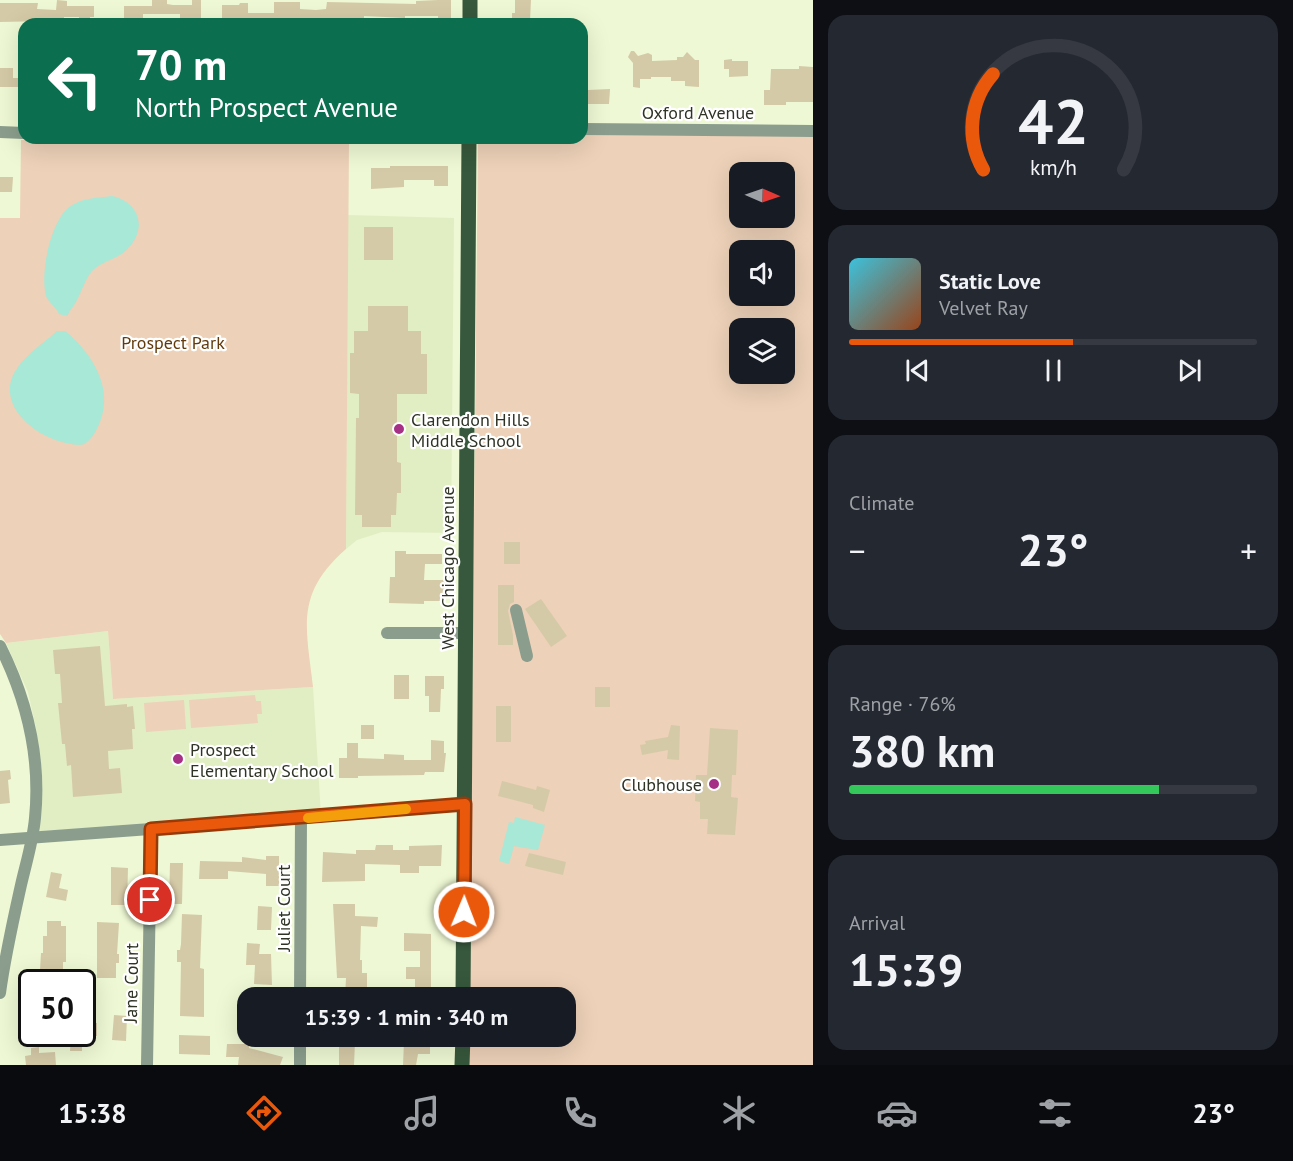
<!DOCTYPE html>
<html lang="en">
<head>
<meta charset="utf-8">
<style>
	:root { --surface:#171b24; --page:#242831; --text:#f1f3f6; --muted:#9ea1a6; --line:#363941; --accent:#ea580c }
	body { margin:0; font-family:"PT Sans",sans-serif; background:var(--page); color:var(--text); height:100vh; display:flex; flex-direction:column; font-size:22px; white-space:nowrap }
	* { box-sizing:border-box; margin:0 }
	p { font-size:20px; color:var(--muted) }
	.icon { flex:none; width:33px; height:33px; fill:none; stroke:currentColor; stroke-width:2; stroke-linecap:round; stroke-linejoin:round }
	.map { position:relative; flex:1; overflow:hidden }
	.drawer { display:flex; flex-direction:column; gap:15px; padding:15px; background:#0d0f14; width:480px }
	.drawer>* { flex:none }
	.top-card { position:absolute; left:18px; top:18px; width:570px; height:126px; border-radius:18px; box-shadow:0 6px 24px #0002; background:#0b6e4f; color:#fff; overflow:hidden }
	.needle { width:39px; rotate:92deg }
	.controls { position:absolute; left:729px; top:162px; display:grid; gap:12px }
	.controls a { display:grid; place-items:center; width:66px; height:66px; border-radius:12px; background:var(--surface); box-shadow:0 6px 24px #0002; font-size:30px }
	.speed { position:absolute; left:18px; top:969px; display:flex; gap:12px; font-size:30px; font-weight:700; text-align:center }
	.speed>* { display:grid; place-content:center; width:78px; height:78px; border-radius:50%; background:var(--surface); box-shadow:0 6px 24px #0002; line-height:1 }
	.speed .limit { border:3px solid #111; border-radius:9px; background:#fff; color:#111 }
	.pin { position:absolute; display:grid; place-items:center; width:51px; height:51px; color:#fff; margin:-26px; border:3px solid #fff; border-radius:50%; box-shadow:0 2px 6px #0007 }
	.me { position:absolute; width:66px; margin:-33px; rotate:1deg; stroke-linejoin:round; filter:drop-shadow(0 0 4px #0008) }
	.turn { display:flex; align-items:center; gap:21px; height:126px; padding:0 18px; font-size:27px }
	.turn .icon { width:78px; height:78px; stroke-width:2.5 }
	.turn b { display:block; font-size:42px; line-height:51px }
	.big { font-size:45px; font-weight:800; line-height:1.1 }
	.drawer .widget { flex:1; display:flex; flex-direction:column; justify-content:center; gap:9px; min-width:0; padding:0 21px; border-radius:18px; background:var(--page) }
	.drawer .dial { align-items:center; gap:0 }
	.dial svg { height:156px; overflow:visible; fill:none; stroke:var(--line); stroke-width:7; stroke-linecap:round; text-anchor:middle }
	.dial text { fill:var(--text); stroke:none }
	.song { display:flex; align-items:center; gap:18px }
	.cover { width:72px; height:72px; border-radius:9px; background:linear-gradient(135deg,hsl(190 70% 55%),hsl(20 70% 35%)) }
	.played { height:6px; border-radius:3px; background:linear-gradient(90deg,var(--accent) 55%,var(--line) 55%) }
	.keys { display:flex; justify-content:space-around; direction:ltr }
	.heat { display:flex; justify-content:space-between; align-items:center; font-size:33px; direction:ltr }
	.charge { height:9px; border-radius:4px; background:linear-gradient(90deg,#34c759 76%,var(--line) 0) }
	.trip { position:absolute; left:237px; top:987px; width:339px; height:60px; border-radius:18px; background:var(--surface); box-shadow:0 6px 24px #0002; font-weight:800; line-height:60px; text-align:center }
	.menu { display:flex; height:96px; justify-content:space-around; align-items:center; background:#090b0e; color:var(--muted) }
	.menu .icon { width:42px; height:42px }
	.menu .active { color:var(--accent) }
	.menu b { font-size:27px; color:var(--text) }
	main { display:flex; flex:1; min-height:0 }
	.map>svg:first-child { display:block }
</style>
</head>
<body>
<main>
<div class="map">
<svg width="813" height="1065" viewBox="0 0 813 1065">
	<rect width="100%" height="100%" fill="#eef8d4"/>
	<g fill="#e1eec4">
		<polygon points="348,215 454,218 451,533 382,532 357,540 346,549"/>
		<polygon points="108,631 113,699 313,687 321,815 40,831 41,790 36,728 28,692 6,643"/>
	</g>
	<g fill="#edd1b8" fill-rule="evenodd">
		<path d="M582,135L813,136V1065H469V1037L566,1036V998L469,997L478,142L479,138H582ZM740,172H784V218H740ZM740,250H784V296H740ZM740,328H784V374H740Z"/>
		<path d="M21,140L349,141L346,549C295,594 306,626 313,687L113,699L108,631L6,643L0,634V218H20Z"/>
		<polygon points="255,695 256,701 261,701 262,714 257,714 258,723 191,728 189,700"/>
		<polygon points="184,700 186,729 146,732 144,703"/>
	</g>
	<g fill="#a7e8d7">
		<path d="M112,196C142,203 148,232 124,252C114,260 101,262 92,271C85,279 82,291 77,300C74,306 70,310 67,316L59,314C56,307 49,303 46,296C40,273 50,224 68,208C80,198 97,198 112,196Z"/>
		<path d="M57,331H65C91,352 114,387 100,422C97,429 92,440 84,444C79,446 72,444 66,443C41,438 7,415 10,386C13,362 41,346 57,331Z"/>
		<polygon points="515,817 545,825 538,850 514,846 509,864 499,861 509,822 514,823"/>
	</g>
	<g fill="#d5caa7">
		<polygon points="57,0 67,1 67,6 94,6 94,17 90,17 90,23 79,23 79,17 64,17 64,24 46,24 46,21 0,22 0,3 38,3 37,9 56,10"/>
		<polygon points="152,0 167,0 167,4 173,5 192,5 192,0 201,0 201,24 180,21 180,14 143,14 143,24 124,24 124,6 152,6"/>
		<polygon points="438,0 451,0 451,19 438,19 438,16 405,16 405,18 364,16 364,24 222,24 222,5 239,5 240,3 248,3 248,13 274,13 274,2 300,2 300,9 316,10 326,9 327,2 416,4 416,1"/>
		<polygon points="515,0 531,0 530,21 525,20 525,24 512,24 512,13 515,13"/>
		<polygon points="631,51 634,51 638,56 648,53 652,55 652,61 677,60 677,57 683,57 687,52 695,60 699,60 699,87 685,86 685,81 671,81 671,77 651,77 651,79 640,79 640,88 633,87 633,63 628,57"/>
		<polygon points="732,59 732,61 748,61 748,76 729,77 729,69 724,69 724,60"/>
		<polygon points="799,66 813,67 813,102 786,102 786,105 764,105 764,90 770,90 771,69 799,69"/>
		<polygon points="0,68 13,68 13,78 24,78 24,87 0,87"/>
		<polygon points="610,89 609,104 587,104 588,90"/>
		<polygon points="390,166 448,166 448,186 434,186 434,180 404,180 404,187 371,189 371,168 390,168"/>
		<polygon points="0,177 13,177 12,192 0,192"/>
		<rect x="364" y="227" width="29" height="33"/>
		<polygon points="368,306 408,306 408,331 421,331 421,354 427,354 427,394 397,394 397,462 401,463 401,493 397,493 396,515 391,515 391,527 362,527 362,515 355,515 356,418 359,418 359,394 350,393 350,353 354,353 354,331 368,331"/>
		<rect x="504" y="542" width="16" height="22"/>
		<polygon points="395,551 406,551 406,554 442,554 442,564 425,564 424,580 445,580 445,601 424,601 424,604 389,603 390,577 395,577"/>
		<polygon points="498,585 514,585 514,602 510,604 508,611 513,635 513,645 498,645"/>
		<polygon points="541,599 567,636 551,647 525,609"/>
		<polygon points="100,646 105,706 127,704 127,707 133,706 135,729 132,729 133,749 108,751 109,769 120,768 122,793 73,797 71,765 67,766 65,744 62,744 58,703 62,703 60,674 55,674 53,650"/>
		<rect x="394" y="675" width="15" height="24"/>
		<polygon points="425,676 444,676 444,689 441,689 440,712 429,712 429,696 425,696"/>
		<rect x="595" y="687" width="15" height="20"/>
		<rect x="496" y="706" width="15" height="36"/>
		<rect x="361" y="725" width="13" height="14"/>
		<polygon points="671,725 680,726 679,760 667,759 668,750 642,755 640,745 646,744 645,741 668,737"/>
		<polygon points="710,728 738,730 736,775 732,775 731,797 738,798 735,835 707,834 708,819 700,819 700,802 695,801 696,775 707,775"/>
		<polygon points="431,740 444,741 444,753 446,753 444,772 425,772 424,775 358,776 358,778 339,778 339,758 347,758 347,743 358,743 358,758 384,759 384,754 404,755 404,760 431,760"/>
		<polygon points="10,770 11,779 8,780 10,803 0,804 0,771"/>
		<polygon points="502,781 536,790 537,786 550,790 544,812 533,808 533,805 498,796"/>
		<polygon points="376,845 393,845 393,850 409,850 409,846 442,845 441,866 419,866 419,873 400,873 400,865 365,864 365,881 322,882 323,852 356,854 356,850 375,850"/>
		<polygon points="529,853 566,862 563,875 525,866"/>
		<polygon points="266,856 279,856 279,886 266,886 266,874 228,871 228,879 199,879 200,861 242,862 242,857 266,860"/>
		<polygon points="170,863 183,863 182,904 169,904"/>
		<polygon points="111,867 128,868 127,905 111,905"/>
		<polygon points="51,872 62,874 59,888 68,890 66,901 46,897"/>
		<polygon points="333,904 355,904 355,916 378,917 377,927 361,926 360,960 362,960 362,973 367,973 367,989 371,990 371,998 345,998 346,978 337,978"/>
		<polygon points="258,906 272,907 271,930 257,930"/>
		<polygon points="182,914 202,915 200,968 204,969 204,1017 180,1016 181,962 177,962 177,950 180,950 181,944"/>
		<polygon points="47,921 61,921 61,926 66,926 66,962 63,962 63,979 43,979 43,970 40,970 41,953 43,953 43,936 47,936"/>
		<polygon points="97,922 119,923 117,954 119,954 119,963 116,963 116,978 97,978"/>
		<polygon points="404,933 431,934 431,998 415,998 415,979 406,979 406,967 420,967 420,951 404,951"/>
		<polygon points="247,943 260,944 259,954 271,954 272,985 254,984 255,965 246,965"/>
		<polygon points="21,1015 32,1016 32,1035 20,1035"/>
		<polygon points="114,1015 127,1016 126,1041 112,1040"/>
		<polygon points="82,1022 97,1023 97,1036 82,1036"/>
		<polygon points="71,1034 82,1034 82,1051 70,1051"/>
		<polygon points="179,1035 210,1036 210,1055 179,1054"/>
		<polygon points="420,1039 430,1039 430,1054 418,1054 416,1065 403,1065 404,1042 420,1042"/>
		<polygon points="339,1042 355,1042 354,1065 339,1065"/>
		<polygon points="227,1044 249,1044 249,1048 283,1057 280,1065 238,1065 239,1057 226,1057"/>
		<polygon points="39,1047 39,1053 55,1052 56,1065 26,1065 25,1056 31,1055 31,1048"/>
	</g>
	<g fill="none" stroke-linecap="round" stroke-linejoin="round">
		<g stroke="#8b9e8d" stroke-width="12">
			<polyline points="582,129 813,131"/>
			<polyline points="0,132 24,133"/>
			<polyline points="516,610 527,656"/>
			<polyline points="387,633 466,633"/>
			<path d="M0,646C27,700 41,758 35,818C33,841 26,863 21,885C13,921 5,956 0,993"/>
			<polyline points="0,840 301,818 465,804"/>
			<polyline points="300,998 301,818"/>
			<polyline points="147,1065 151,829"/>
			<polyline points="300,1065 300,1036"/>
		</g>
		<g stroke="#37583c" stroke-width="15">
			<polyline points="470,24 470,0"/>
			<polyline points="463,998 469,138"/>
			<polyline points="462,1065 463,1036"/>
		</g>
	</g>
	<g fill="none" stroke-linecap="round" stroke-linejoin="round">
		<g stroke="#983908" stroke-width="15">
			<polyline id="route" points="150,900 151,829 465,804 464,912"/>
		</g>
		<use href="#route" stroke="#ea580c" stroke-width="10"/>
		<polyline stroke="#f59e0b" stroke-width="10" points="308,818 406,809"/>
	</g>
	<g fill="#a73087" stroke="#fff" stroke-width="2">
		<circle cx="399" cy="429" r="6"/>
		<circle cx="178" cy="759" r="6"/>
		<circle cx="714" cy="784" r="6"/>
	</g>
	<g text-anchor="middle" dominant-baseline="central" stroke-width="4.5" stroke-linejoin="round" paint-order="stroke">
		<g font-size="18" fill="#2f3325" stroke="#fff">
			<text x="698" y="112">Oxford Avenue</text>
			<text transform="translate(447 568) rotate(-90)">West Chicago Avenue</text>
			<text transform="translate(283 908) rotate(-90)">Juliet Court</text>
			<text transform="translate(131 983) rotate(-89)">Jane Court</text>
		</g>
		<g font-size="18" fill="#623b0c" stroke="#fff">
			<text x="173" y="342">Prospect Park</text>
		</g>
		<g font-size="18" fill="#2f3325" stroke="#fff" text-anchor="start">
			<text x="411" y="419">Clarendon Hills<tspan x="411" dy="21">Middle School</tspan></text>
			<text x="190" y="749">Prospect<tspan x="190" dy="21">Elementary School</tspan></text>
			<text x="702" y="784" text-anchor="end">Clubhouse</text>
		</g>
	</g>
</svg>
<div class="controls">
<a><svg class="needle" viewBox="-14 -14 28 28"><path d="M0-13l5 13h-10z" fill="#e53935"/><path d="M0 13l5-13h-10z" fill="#9ea1a6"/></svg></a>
<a><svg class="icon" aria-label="sound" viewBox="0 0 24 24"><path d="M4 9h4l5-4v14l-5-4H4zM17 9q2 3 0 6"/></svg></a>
<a><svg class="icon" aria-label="layers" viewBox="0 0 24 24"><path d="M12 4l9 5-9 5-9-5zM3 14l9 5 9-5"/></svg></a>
</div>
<div class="speed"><div class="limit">50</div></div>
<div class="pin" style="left:150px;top:900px;background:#d93025"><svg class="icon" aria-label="arrive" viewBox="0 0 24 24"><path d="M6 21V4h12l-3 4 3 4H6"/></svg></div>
<svg class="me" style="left:464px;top:912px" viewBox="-20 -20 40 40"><circle r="17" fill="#ea580c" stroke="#fff" stroke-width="3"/><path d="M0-11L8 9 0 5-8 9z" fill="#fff"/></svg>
<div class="trip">15:39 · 1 min · 340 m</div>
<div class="top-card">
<div class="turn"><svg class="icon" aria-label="left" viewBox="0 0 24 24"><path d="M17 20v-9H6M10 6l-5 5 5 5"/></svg><div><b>70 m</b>North Prospect Avenue</div></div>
</div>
</div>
<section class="drawer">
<div class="widget dial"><svg viewBox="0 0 100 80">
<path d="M14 69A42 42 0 1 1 86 69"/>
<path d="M14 69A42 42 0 0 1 19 20" stroke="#ea580c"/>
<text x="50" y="56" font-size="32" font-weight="700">42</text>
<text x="50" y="72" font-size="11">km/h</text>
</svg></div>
<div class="widget">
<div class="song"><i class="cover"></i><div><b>Static Love</b><p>Velvet Ray</p></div></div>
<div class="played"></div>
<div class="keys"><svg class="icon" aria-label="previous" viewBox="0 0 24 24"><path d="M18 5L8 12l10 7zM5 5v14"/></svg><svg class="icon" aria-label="pause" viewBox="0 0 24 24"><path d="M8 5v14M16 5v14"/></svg><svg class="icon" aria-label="next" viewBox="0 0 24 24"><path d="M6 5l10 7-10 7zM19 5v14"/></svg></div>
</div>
<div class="widget"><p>Climate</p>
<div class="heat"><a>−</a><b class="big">23°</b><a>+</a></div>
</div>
<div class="widget"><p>Range · 76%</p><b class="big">380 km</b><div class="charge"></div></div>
<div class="widget"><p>Arrival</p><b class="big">15:39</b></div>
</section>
</main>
<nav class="menu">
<b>15:38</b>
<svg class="icon active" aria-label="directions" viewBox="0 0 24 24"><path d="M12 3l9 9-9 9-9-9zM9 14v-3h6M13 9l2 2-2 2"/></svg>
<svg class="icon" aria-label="music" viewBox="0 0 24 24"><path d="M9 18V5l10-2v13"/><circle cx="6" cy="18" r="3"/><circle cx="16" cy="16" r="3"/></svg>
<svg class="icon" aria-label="phone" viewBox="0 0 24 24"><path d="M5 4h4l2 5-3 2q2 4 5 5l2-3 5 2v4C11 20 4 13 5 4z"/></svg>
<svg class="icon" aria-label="climate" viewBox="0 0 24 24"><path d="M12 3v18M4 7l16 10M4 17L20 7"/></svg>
<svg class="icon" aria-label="car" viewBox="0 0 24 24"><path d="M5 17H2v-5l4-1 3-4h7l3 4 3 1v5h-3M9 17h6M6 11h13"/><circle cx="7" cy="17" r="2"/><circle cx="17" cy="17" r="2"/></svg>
<svg class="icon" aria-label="filters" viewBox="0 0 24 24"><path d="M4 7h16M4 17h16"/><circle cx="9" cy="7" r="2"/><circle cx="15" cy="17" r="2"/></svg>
<b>23°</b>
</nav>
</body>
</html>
